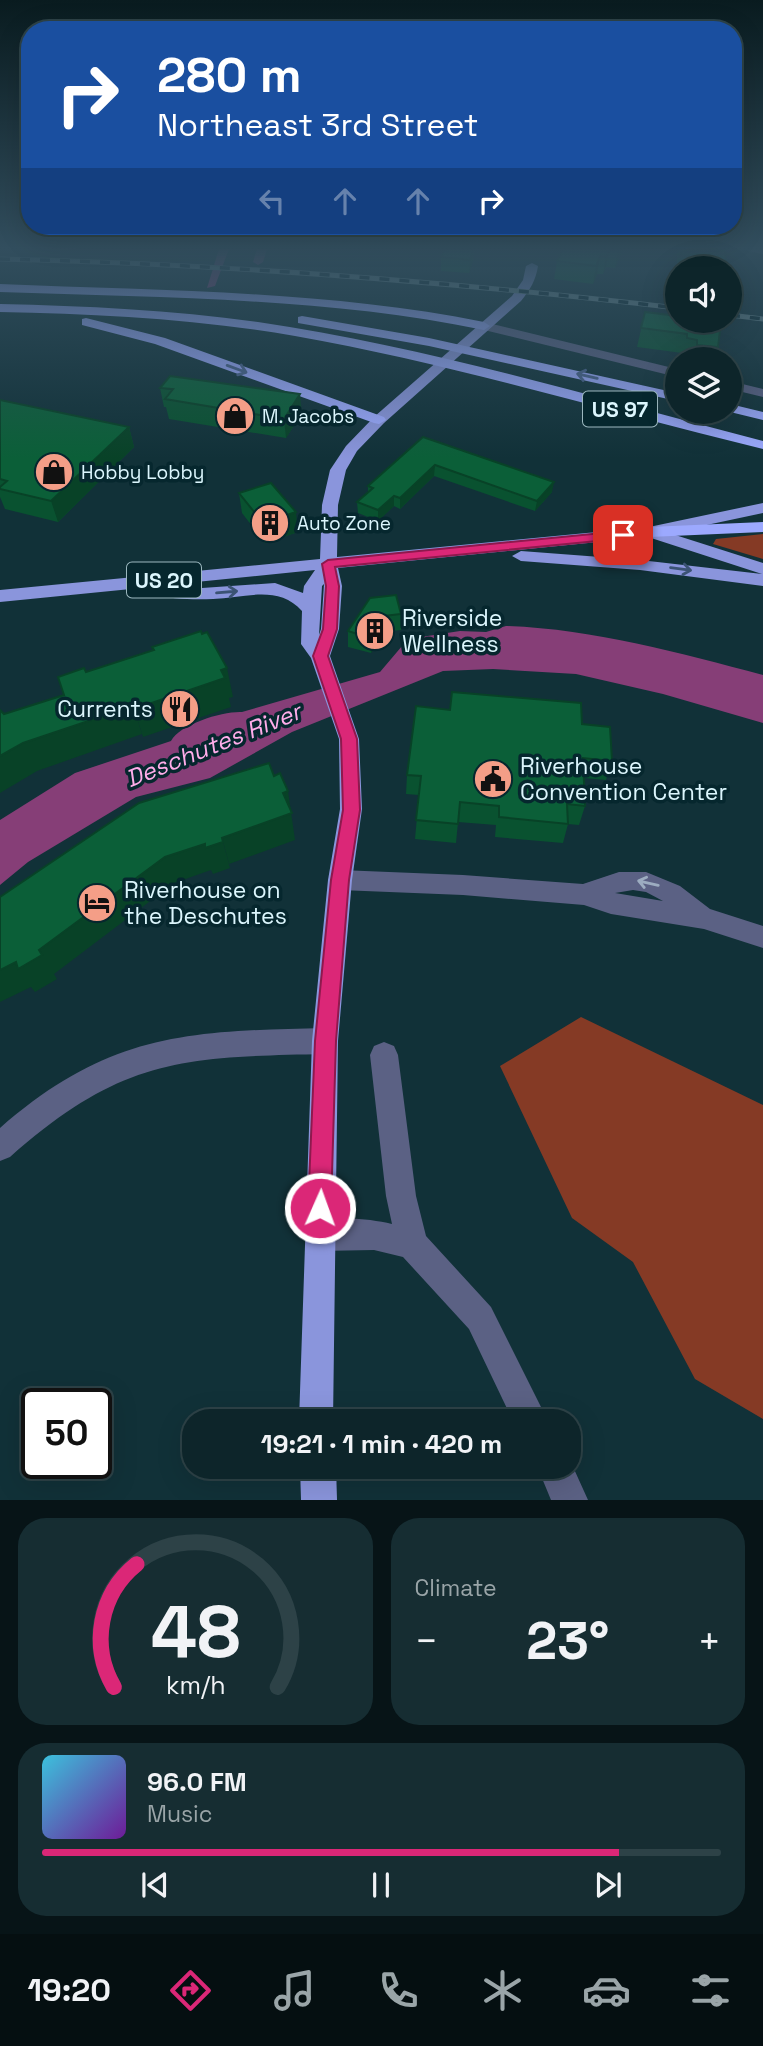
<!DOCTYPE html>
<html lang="en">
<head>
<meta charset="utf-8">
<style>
	:root { --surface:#0d252a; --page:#162d32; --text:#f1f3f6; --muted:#9aa5a8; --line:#2d4247; --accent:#db2777 }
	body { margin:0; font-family:"Space Grotesk",sans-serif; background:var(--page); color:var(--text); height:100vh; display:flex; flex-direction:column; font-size:26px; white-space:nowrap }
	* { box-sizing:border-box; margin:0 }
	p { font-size:23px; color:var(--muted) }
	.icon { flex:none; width:38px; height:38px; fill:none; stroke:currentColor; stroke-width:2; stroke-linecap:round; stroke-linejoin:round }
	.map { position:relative; height:1500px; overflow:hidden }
	.panel { display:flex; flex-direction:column; gap:18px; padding:18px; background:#071417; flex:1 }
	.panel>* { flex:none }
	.top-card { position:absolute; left:21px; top:21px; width:721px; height:214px; border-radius:28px; box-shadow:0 7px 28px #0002,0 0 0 2px var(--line); background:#1a4fa0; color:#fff; overflow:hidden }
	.controls { position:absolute; left:665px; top:256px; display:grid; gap:14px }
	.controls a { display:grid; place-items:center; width:77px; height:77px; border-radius:50%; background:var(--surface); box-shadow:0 7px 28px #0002,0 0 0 2px var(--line); font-size:35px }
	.speed { position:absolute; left:21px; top:1388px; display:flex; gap:14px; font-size:35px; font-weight:700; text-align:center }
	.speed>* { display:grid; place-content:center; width:91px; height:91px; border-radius:50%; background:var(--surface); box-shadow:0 7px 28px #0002,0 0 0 2px var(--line); line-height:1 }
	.speed .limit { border:4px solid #111; border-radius:10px; background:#fff; color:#111 }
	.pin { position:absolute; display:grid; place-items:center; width:60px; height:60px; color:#fff; margin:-30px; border-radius:14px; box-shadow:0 4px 10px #0006 }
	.me { position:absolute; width:77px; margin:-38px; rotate:2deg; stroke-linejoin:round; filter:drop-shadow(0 0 5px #0008) }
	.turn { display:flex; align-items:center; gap:24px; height:147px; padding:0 21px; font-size:32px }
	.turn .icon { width:91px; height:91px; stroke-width:2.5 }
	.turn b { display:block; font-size:49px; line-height:60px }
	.lanes { display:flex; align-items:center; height:66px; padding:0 21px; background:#0003; justify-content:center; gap:35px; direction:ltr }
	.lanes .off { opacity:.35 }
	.big { font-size:52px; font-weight:700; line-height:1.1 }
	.panel .tile { flex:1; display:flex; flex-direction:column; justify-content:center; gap:10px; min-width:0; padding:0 24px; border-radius:28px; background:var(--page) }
	.panel .dial { align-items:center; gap:0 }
	.dial svg { height:182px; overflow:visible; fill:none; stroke:var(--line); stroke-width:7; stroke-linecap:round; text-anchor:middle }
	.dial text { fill:var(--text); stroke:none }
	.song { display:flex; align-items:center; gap:21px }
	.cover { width:84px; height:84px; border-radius:10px; background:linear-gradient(135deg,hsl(190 70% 55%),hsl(280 70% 35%)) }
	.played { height:7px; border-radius:4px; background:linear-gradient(90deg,var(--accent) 85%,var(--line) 85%) }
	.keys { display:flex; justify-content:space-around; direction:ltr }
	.heat { display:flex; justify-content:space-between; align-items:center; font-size:38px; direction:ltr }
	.panel .tiles { flex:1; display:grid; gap:18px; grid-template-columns:1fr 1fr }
	.tile:last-child { grid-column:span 2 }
	.trip { position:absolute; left:182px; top:1409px; width:399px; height:70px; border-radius:28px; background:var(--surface); box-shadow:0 7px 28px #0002,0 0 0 2px var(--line); font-weight:700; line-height:70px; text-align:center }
	.menu { display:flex; height:112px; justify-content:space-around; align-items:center; background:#050f11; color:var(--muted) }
	.menu .icon { width:49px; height:49px }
	.menu .current { color:var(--accent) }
	.menu b { font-size:32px; color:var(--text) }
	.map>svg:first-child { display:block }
</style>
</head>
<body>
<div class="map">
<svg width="763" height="1500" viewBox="0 0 763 1500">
	<rect width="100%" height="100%" fill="#113138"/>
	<g fill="#853a25">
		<polygon points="763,534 763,559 713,544 716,539"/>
		<polygon points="581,1017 763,1105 763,1419 695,1379 633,1262 572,1218 500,1066"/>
	</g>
	<path fill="#863e77" d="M506,626C593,629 679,653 763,675V723L663,694L576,674L493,669L443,671L292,732L210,778L136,797L28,862L0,885V820L75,773L171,741C180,724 223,711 242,712L380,672L408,639L460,631L486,632Z"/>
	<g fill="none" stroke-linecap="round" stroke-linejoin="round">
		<g fill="#863e77" fill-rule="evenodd">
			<polygon points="219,249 229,249 215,286 207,288"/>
			<polygon points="257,249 267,249 263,262 258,265 253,262"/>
		</g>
		<g fill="#5b6184" fill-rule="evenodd">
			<polygon points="747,249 763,249 763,254 748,251"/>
			<polygon points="484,322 677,369 677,377 480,329 480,323"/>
			<polygon points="730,381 763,389 763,397 730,389"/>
			<path d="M340,870L463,875L583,884L619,872H646L680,886L710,909L763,926V948L704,929L611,914L584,905L463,895L340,890L332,887L328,880L332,873ZM633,890L646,892L663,901L615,893Z"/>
			<path d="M325,1028L334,1032L338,1041L334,1050L325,1054C182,1057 122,1058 10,1157L0,1161V1128C109,1033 188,1031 325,1028Z"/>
			<path d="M384,1042L394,1046L398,1055L416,1196L426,1236L491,1307L548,1421H513L469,1329L403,1257L374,1250L319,1251L308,1247L304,1236L308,1225C332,1215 367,1218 392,1224L386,1196L370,1055L374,1046Z"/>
			<polygon points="569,1458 588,1500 551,1500 537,1466 569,1466"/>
		</g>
		<g fill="#8a95dc" fill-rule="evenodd">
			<path d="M532,263L538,266C536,280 530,290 521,301L384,423L357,451L346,470L338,505L337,557L649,527L763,503V513L669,533L763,563V586L640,570L521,561L512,556L521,551L640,560L762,574L648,537L338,568L342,586L339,629L330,656L359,739L362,809L352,880L338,1041L333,1421H299L312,1041L328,880L340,809L339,739L311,658L301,644L302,611C278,584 244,598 213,599C193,600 171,599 152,594L149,590L151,587L0,602V590L320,559L322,505L330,470L346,446L374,417L512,296L523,280L526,266ZM315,570L304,586L303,593L275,583L202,588L166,585ZM324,584L321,629L319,635L322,586Z"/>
			<polygon points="300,1466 336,1466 337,1500 301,1500"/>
		</g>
		<g fill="#9ca9fe" fill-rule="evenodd">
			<path d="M0,284C162,291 325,290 484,322L490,326L484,330C325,297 162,298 0,292Z"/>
			<path d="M0,304C86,306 173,310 258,322C429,347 596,398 763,441V449C607,411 453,364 295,336C198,319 99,314 0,312Z"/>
			<polygon points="302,316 429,338 677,393 677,401 429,346 298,323 298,317"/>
			<polygon points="86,318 165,338 384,417 386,420 379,424 374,423 155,344 82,325 82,319"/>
			<polygon points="730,404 763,412 763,420 726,411 730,411"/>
			<polygon points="763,522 763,532 649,537 641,532 649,527"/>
		</g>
		<g stroke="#6e8c93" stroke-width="5">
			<g id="rail">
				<path d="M0,259C227,264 452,282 677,308"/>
				<polyline points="730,315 763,319"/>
			</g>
		</g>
		<use href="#rail" stroke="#06272e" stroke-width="3.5" stroke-dasharray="10" stroke-linecap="butt"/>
	</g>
	<g fill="#095230">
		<polygon points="474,249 473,261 469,273 441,271 441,257"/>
		<polygon points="563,249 623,249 615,268 606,267 603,274 597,274 593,284 554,279 557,261"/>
		<polygon points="678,249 725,249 727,268 677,268 677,273 677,256"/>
		<polygon points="645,312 718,347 715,359 692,359 682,357 682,353 637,347"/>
		<polygon points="160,388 302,413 286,438 169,419 166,407 164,407"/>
		<polygon points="0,400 129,427 134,447 58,522 5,509 0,497"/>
		<polygon points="423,437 552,492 535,511 434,476 400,509 394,506 378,521 358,513 357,502 368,493 368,486"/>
		<polygon points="239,493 298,532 265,543 242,513"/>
		<polygon points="370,598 401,614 401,630 384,632 371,653 348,647 348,631"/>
		<polygon points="582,724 612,761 606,780 584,778 585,806 579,825 568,824 563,843 495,837 496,825 458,822 456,843 415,839 419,795 406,794 407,775"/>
	</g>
	<g fill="#084227">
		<polygon points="474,249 473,261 469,273 470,260"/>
		<polygon points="619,249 623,249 615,268 618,251"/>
		<polygon points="609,250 606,267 603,274 606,257"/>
		<polygon points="600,256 597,274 593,284 596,266"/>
		<polygon points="300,394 302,413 286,438 284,419"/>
		<polygon points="129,427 134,447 58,522 51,501"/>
		<polygon points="435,465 434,476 400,509 400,498"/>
		<polygon points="554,482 552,492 535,511 537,501"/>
		<polygon points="394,496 394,506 378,521 378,510"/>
		<polygon points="296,512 298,532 265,543 263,523"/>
		<polygon points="384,616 384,632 371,653 370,638"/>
		<polygon points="227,668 233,697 229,698 231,707 143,737 134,709"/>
		<polygon points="133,706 142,734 37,771 0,793 0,756 23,743"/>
		<polygon points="288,791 295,840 229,864 222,838 283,793"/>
		<polygon points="223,842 230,868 213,874 211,870 174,883 54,974 57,979 35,992 31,987 0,1002 0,970 165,857 205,844"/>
	</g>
	<g fill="#0b5f38" stroke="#084227" stroke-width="2">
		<polygon points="445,249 473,249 470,260 441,257"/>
		<polygon points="563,249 619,249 618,251 609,250 606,257 600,256 596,266 557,261"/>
		<polygon points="681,249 725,249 727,268 688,268 688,256 681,256"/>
		<polygon points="645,312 677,316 677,320 711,320 721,322 718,347 697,345 697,340 687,338 687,334 641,328"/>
		<polygon points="170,376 300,394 284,419 165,399 173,389 160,388"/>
		<polygon points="0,400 129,427 51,501 0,489 0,487 7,481 0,479"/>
		<polygon points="423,437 554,482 537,501 435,465 400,498 394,496 378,510 357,502 373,488 368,486"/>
		<polygon points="271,483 296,512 263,523 239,493"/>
		<polygon points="396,595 401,614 384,616 370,638 348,631 370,598"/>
		<polygon points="201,631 202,634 207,632 227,668 221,670 225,678 134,709 133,706 23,743 0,756 0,710 4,714 64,695 58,677 84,668 86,672 154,650 152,647"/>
		<polygon points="452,692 581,703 582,724 610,727 612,761 583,758 585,806 567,804 568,824 499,817 499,806 460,802 458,824 416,820 421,776 407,775 416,706 450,710"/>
		<polygon points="269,763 274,776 280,773 288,791 283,793 292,813 222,838 223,842 205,848 205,844 165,857 39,950 42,955 18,969 16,962 0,970 0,897 139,803"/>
	</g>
	<defs><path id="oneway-shaft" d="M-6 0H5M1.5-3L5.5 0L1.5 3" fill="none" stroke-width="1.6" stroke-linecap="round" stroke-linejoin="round" transform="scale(1.75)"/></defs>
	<g stroke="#4a628c">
		<use href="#oneway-shaft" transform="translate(237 369) rotate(20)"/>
		<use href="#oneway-shaft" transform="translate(587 376) rotate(-167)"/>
	</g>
	<g stroke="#3b5374">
		<use href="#oneway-shaft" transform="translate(681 569) rotate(7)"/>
		<use href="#oneway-shaft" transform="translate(227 592) rotate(-5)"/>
	</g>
	<use stroke="#9cacc0" href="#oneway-shaft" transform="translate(648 883) rotate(-167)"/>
	<linearGradient id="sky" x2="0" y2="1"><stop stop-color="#091b1f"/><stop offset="0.54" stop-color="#324e5e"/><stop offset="1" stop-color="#324e5e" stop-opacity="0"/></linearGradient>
	<rect width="763" height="459" fill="url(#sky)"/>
	<polygon fill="#db2777" stroke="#8e194d" stroke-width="2" points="623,531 628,532 628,538 335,567 339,586 337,629 328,656 357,739 360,810 349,880 336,1041 331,1208 328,1216 320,1220 312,1216 308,1208 315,1041 331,880 343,810 341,739 313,656 323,629 326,586 322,564 328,560"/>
	<defs>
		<g id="shop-disc" transform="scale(2.0125)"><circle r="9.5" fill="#f49e87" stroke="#06272e"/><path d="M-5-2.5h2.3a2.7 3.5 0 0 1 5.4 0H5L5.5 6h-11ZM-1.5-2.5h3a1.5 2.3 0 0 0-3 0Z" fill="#111"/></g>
		<g id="building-disc" transform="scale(2.0125)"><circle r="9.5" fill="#f49e87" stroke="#06272e"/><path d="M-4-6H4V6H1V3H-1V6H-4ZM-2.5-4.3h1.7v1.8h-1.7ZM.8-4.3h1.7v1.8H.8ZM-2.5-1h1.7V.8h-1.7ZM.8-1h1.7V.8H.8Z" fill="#111"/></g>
		<g id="restaurant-disc" transform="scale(2.0125)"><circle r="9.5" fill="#f49e87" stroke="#06272e"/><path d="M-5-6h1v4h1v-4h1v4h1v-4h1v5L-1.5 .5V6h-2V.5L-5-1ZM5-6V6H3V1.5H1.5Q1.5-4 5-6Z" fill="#111"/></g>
		<g id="civic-disc" transform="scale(2.0125)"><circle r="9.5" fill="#f49e87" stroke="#06272e"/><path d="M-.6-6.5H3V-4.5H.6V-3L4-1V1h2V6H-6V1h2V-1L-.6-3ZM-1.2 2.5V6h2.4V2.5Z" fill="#111"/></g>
		<g id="hotel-disc" transform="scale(2.0125)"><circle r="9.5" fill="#f49e87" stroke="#06272e"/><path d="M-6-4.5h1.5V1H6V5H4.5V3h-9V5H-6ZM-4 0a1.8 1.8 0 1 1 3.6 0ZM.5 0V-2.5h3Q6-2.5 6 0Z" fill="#111"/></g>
	</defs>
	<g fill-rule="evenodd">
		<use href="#shop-disc" x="235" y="416"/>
		<use href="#shop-disc" x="54" y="472"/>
		<use href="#building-disc" x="270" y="523"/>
		<use href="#building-disc" x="375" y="631"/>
		<use href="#restaurant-disc" x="180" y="709"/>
		<use href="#civic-disc" x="493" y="779"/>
		<use href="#hotel-disc" x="97" y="903"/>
	</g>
	<g text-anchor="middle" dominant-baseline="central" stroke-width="7" stroke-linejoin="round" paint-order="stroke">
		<g font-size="19" fill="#dcf6fd" stroke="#06272e" text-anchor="start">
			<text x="262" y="416">M. Jacobs</text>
			<text x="81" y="472">Hobby Lobby</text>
			<text x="297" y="523">Auto Zone</text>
		</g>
		<g fill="#06272e" stroke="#9cb8bf" stroke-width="2">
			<rect x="583" y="391.5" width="74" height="35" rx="5"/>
			<rect x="127" y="562.5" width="74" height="35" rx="5"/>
		</g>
		<g font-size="21" font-weight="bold" fill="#dcf6fd">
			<text x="620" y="409">US 97</text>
			<text x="164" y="580">US 20</text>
		</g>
		<g font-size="23" fill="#dcf6fd" stroke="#06272e" text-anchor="start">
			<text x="402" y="618">Riverside<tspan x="402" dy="26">Wellness</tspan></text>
			<text x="153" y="709" text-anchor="end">Currents</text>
			<text x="520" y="766">Riverhouse<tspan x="520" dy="26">Convention Center</tspan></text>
			<text x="124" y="890">Riverhouse on<tspan x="124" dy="26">the Deschutes</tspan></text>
		</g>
		<g font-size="24" font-style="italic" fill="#ffadea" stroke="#06272e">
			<text transform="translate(213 745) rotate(-22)">Deschutes River</text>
		</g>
	</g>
</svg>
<div class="controls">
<a><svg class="icon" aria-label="sound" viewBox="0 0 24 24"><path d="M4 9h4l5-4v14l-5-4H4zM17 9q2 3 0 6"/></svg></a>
<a><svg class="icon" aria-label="layers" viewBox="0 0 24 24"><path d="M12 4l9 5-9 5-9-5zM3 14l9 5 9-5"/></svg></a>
</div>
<div class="speed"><div class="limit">50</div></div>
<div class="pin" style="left:623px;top:535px;background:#d93025"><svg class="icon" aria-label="arrive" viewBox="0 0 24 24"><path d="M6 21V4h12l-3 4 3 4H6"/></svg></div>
<svg class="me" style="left:320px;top:1208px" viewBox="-20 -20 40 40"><circle r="17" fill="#db2777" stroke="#fff" stroke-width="3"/><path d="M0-11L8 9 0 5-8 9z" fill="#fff"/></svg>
<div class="trip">19:21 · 1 min · 420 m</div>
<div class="top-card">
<div class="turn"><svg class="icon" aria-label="right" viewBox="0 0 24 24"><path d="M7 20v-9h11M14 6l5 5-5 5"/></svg><div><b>280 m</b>Northeast 3rd Street</div></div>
<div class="lanes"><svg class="icon off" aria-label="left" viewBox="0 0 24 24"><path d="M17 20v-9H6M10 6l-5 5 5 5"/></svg><svg class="icon off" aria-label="ahead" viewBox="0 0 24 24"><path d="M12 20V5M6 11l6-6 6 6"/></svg><svg class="icon off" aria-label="ahead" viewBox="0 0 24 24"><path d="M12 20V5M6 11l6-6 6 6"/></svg><svg class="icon" aria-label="right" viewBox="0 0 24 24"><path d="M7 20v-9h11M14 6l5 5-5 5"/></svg></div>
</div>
</div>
<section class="panel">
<div class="tiles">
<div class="tile dial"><svg viewBox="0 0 100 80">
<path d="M14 69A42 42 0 1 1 86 69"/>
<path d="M14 69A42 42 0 0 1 24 15" stroke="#db2777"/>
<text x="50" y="56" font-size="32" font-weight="700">48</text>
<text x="50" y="72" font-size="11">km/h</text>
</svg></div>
<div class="tile"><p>Climate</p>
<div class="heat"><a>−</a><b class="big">23°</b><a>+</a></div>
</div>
<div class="tile">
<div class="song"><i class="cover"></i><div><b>96.0 FM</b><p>Music</p></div></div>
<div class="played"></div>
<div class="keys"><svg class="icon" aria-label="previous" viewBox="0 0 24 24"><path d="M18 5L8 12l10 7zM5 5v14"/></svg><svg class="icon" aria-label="pause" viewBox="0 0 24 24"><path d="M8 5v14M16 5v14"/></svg><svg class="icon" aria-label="next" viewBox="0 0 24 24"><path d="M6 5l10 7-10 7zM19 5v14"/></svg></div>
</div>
</div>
</section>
<nav class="menu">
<b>19:20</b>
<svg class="icon current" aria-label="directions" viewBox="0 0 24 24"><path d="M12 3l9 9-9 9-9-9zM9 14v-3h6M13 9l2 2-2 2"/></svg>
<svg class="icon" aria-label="music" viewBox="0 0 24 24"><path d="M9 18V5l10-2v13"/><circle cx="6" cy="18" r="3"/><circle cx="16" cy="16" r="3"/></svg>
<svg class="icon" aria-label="phone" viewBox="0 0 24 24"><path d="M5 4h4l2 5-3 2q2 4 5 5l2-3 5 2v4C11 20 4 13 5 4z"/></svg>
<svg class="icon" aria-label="climate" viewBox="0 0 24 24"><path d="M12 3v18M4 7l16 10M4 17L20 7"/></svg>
<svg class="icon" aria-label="car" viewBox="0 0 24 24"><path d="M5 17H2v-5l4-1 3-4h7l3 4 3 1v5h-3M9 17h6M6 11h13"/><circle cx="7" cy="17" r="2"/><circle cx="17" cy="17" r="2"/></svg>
<svg class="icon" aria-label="filters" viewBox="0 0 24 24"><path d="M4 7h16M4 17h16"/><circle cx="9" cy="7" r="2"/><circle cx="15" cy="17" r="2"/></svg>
</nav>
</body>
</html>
